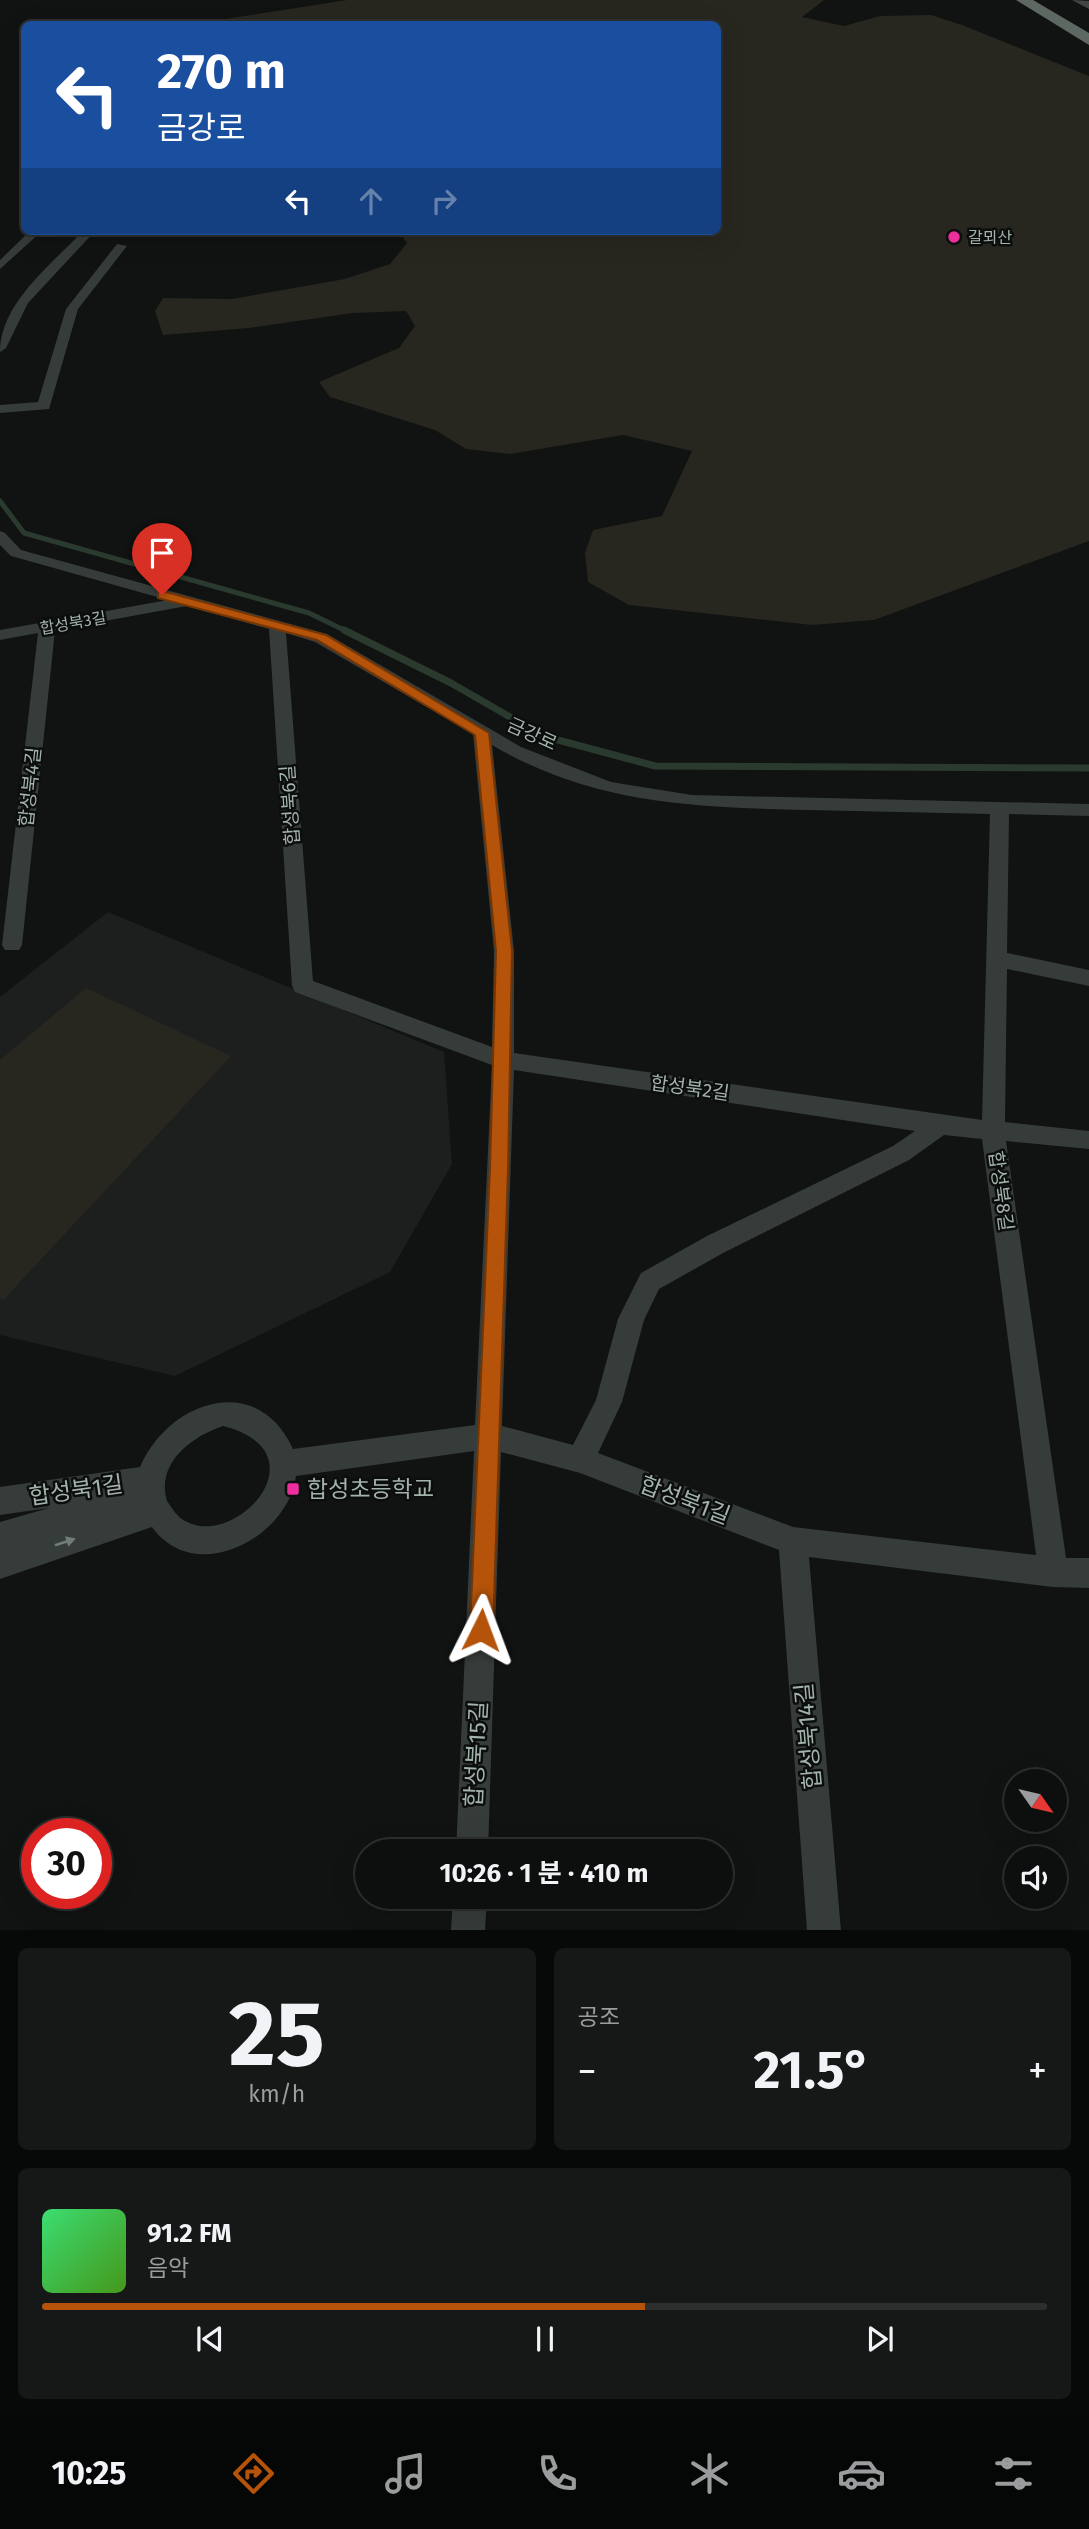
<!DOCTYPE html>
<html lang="ko">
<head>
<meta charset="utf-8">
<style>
	:root { --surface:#0d0e0e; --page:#161717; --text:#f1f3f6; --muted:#9a9c9e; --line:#2d2e2e; --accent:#b45309 }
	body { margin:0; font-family:"Fira Sans","Noto Sans KR",sans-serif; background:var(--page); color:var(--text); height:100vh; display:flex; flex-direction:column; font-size:26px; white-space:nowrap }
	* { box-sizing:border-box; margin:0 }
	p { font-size:23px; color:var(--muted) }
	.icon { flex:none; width:38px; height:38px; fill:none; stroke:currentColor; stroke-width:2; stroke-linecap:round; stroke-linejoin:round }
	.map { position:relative; height:1930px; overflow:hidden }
	.side { display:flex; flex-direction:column; gap:18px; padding:18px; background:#070808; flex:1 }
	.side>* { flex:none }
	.banner { position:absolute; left:21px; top:21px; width:700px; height:214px; border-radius:10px; box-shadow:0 7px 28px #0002,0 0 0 2px var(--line); background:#1a4fa0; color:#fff; overflow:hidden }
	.needle { width:46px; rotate:124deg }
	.tools { position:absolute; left:1004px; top:1769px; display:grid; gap:14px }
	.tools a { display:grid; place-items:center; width:63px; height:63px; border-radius:50%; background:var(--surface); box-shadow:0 7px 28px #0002,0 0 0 2px var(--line); font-size:35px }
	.speed { position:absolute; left:21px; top:1818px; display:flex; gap:14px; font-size:35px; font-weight:700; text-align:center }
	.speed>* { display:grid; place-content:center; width:91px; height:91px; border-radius:50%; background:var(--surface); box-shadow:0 7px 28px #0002,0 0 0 2px var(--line); line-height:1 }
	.speed .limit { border:10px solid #d22; background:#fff; color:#111 }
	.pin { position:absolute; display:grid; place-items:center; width:60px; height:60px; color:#fff; margin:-72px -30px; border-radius:50% 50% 50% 0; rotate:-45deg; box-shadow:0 0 7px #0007 }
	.pin .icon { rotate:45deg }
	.me { position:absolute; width:77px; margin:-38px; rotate:3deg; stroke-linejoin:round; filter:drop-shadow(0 0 5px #0008) }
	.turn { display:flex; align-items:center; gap:24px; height:147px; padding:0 21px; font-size:32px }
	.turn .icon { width:91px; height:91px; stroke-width:2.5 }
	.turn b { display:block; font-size:49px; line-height:60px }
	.lanes { display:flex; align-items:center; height:66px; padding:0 21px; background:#0003; justify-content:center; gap:35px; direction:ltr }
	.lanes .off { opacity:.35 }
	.big { font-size:52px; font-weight:700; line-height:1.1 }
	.side .card { flex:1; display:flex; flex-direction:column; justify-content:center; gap:10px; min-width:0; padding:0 24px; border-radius:10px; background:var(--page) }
	.side .dial { align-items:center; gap:0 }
	.dial b { font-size:91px; line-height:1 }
	.song { display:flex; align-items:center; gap:21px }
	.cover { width:84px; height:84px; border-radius:10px; background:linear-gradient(135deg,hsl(140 70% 55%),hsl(100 70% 35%)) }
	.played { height:7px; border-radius:4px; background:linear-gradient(90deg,var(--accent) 60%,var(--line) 60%) }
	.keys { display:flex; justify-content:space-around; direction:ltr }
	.heat { display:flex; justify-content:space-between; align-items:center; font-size:38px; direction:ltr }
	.side .tiles { flex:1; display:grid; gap:18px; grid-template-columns:1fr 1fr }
	.card:last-child { grid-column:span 2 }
	.trip { position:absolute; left:355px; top:1839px; width:378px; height:70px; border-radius:35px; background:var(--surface); box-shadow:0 7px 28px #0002,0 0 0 2px var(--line); font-weight:700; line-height:70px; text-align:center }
	.tabs { display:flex; height:112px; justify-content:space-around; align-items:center; background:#050606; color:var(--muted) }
	.tabs .icon { width:49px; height:49px }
	.tabs .current { color:var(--accent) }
	.tabs b { font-size:32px; color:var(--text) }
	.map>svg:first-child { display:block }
</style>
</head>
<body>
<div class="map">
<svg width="1089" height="1931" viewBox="0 0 1089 1931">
	<rect width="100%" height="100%" fill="#111212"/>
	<polygon fill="#1d1f1f" points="108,912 444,1052 452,1164 390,1272 175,1376 0,1335 0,997"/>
	<g fill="#27261f">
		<polygon points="347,0 824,0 802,17 844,26 880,16 931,15 962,25 1089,76 1089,541 874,620 812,625 629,605 588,582 585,553 593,530 662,516 692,451 623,435 510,454 466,449 435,430 330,397 319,382 399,348 415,326 406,311 353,313 249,328 163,335 155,311 163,298 232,299 345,279 390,264 407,243 398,231 718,231 718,24 194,24"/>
		<polygon points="86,988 231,1056 3,1300 0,1298 0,1060"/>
	</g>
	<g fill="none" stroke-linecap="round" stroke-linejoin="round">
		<polyline stroke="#2b3a2e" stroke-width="5" points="0,501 24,533 309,613 348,632"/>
		<polyline stroke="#2b3a2e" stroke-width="7" points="344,630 451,683 543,736 655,766 1089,768"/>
		<g fill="#363c3a" fill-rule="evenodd">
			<polygon points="30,231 42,231 0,269 0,260"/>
			<path d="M83,231H95L28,303L6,348L0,352C0,303 52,264 83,231Z"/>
			<polygon points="117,244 127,246 78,309 49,409 0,413 0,405 38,402 66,309"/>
			<path d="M0,531L5,533L21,550L327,634L521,747L611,782L692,795L1089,804V816L1009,814L1007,953L1089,970V986L1007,969L1005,1122L1089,1131V1149L1006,1141L1066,1558H1089V1588L1053,1587L809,1557L841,1931H807L779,1550L580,1473L501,1452L488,1852H456L474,1451L296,1476C288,1538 195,1587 152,1527L0,1579V1522L49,1508L0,1515V1487L140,1467C169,1400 258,1371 293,1449L475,1425L492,1065L295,992L292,986L269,629L187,606L55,630L22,945L19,950H5L2,945L38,633L0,640V630L168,600L11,556L0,545ZM286,633L315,642L473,734L494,951L492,1047L313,981ZM492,745C594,805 695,807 808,810C869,811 930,813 990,814L982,1120L514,1053V951ZM514,1070L915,1131L893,1146L707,1236L641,1273L618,1319L596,1400L573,1445L502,1426ZM944,1135L982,1139L1036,1555L793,1527L598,1453L622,1402L644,1320L659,1289L725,1252L909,1160ZM223,1426C325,1452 236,1550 185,1521C177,1517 172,1508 167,1501C156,1464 190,1437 223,1426Z"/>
			<polygon points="453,1897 487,1897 485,1931 451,1931"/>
		</g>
		<polygon fill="#404743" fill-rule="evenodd" points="1072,0 1089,1 1089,9"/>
		<polygon fill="#5e6863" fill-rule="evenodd" points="1016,0 1033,0 1089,33 1089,45"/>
	</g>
	<defs><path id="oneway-solid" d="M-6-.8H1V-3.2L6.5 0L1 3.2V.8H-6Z" transform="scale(1.75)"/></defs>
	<use fill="#717d78" href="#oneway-solid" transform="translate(65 1542) rotate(-18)"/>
	<polygon fill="#b45309" stroke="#753606" stroke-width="2" points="162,591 326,635 489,733 512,951 508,1168 493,1630 489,1638 481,1641 473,1638 470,1630 490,1168 496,951 475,735 317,640 158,598 158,592"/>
	<g fill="#ed2e9d" stroke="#0c0d0d" stroke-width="2.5">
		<circle cx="954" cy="237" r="7"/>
		<rect x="286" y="1482" width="14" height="14" rx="3.5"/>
	</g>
	<g text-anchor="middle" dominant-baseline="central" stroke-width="5" stroke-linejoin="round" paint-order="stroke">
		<g font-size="16" fill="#a2b3aa" stroke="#0c0d0d" text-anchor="start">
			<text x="968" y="237">갈뫼산</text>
		</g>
		<g font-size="16" fill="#a2b3aa" stroke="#0c0d0d">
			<text transform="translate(73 623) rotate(-10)">합성북3길</text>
		</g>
		<g font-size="19" fill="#a2b3aa" stroke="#0c0d0d">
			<text transform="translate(532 734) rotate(24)">금강로</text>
			<text transform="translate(30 787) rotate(-84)">합성북4길</text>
			<text transform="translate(290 805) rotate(-94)">합성북6길</text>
			<text transform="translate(690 1088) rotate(8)">합성북2길</text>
			<text transform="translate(1001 1191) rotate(82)">합성북8길</text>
		</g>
		<g font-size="23" fill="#a2b3aa" stroke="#0c0d0d" text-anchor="start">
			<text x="307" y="1489">합성초등학교</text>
		</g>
		<g font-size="23" fill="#a2b3aa" stroke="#0c0d0d">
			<text transform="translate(76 1490) rotate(-8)">합성북1길</text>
			<text transform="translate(685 1500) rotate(21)">합성북1길</text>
			<text transform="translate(808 1736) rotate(-95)">합성북14길</text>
			<text transform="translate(476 1754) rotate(-87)">합성북15길</text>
		</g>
	</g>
</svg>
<div class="tools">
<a><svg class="needle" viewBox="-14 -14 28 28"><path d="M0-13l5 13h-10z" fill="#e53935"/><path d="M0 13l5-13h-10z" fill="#9a9c9e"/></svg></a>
<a><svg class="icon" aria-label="sound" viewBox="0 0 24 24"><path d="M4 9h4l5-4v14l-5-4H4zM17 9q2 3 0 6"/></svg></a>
</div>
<div class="speed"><div class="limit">30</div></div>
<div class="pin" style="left:162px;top:595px;background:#d93025"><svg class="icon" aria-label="arrive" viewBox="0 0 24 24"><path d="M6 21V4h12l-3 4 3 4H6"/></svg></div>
<svg class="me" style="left:481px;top:1630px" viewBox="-20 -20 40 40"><path d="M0-17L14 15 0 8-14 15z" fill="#b45309" stroke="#fff" stroke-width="4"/></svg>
<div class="trip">10:26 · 1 분 · 410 m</div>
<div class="banner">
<div class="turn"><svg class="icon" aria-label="left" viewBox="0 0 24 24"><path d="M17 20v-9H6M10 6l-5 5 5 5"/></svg><div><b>270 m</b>금강로</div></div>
<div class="lanes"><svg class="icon" aria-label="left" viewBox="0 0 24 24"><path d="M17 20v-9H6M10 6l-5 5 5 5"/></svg><svg class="icon off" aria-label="ahead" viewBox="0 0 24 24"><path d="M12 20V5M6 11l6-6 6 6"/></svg><svg class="icon off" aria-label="right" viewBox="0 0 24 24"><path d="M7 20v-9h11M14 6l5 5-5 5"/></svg></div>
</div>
</div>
<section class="side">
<div class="tiles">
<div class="card dial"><b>25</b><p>km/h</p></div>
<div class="card"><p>공조</p>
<div class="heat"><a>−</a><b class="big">21.5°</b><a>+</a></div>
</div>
<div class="card">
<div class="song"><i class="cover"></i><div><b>91.2 FM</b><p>음악</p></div></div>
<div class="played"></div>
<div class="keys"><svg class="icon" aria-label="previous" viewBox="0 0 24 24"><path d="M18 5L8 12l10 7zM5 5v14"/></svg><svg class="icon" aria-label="pause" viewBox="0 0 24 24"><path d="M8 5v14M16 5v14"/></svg><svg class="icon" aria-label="next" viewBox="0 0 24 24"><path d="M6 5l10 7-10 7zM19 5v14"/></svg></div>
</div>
</div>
</section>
<nav class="tabs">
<b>10:25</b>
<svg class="icon current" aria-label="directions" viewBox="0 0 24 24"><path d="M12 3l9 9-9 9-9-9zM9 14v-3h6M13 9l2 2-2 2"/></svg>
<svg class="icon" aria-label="music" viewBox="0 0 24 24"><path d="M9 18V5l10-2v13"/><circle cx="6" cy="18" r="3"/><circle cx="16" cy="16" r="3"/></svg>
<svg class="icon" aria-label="phone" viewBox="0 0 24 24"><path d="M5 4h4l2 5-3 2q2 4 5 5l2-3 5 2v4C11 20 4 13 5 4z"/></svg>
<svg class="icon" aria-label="climate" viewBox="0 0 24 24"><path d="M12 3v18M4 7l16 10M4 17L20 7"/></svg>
<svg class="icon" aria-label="car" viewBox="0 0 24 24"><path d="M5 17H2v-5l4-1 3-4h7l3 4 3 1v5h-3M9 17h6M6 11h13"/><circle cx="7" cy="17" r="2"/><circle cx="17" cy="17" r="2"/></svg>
<svg class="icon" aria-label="filters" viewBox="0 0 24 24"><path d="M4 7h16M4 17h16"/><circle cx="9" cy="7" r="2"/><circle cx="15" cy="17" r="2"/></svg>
</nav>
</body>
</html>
